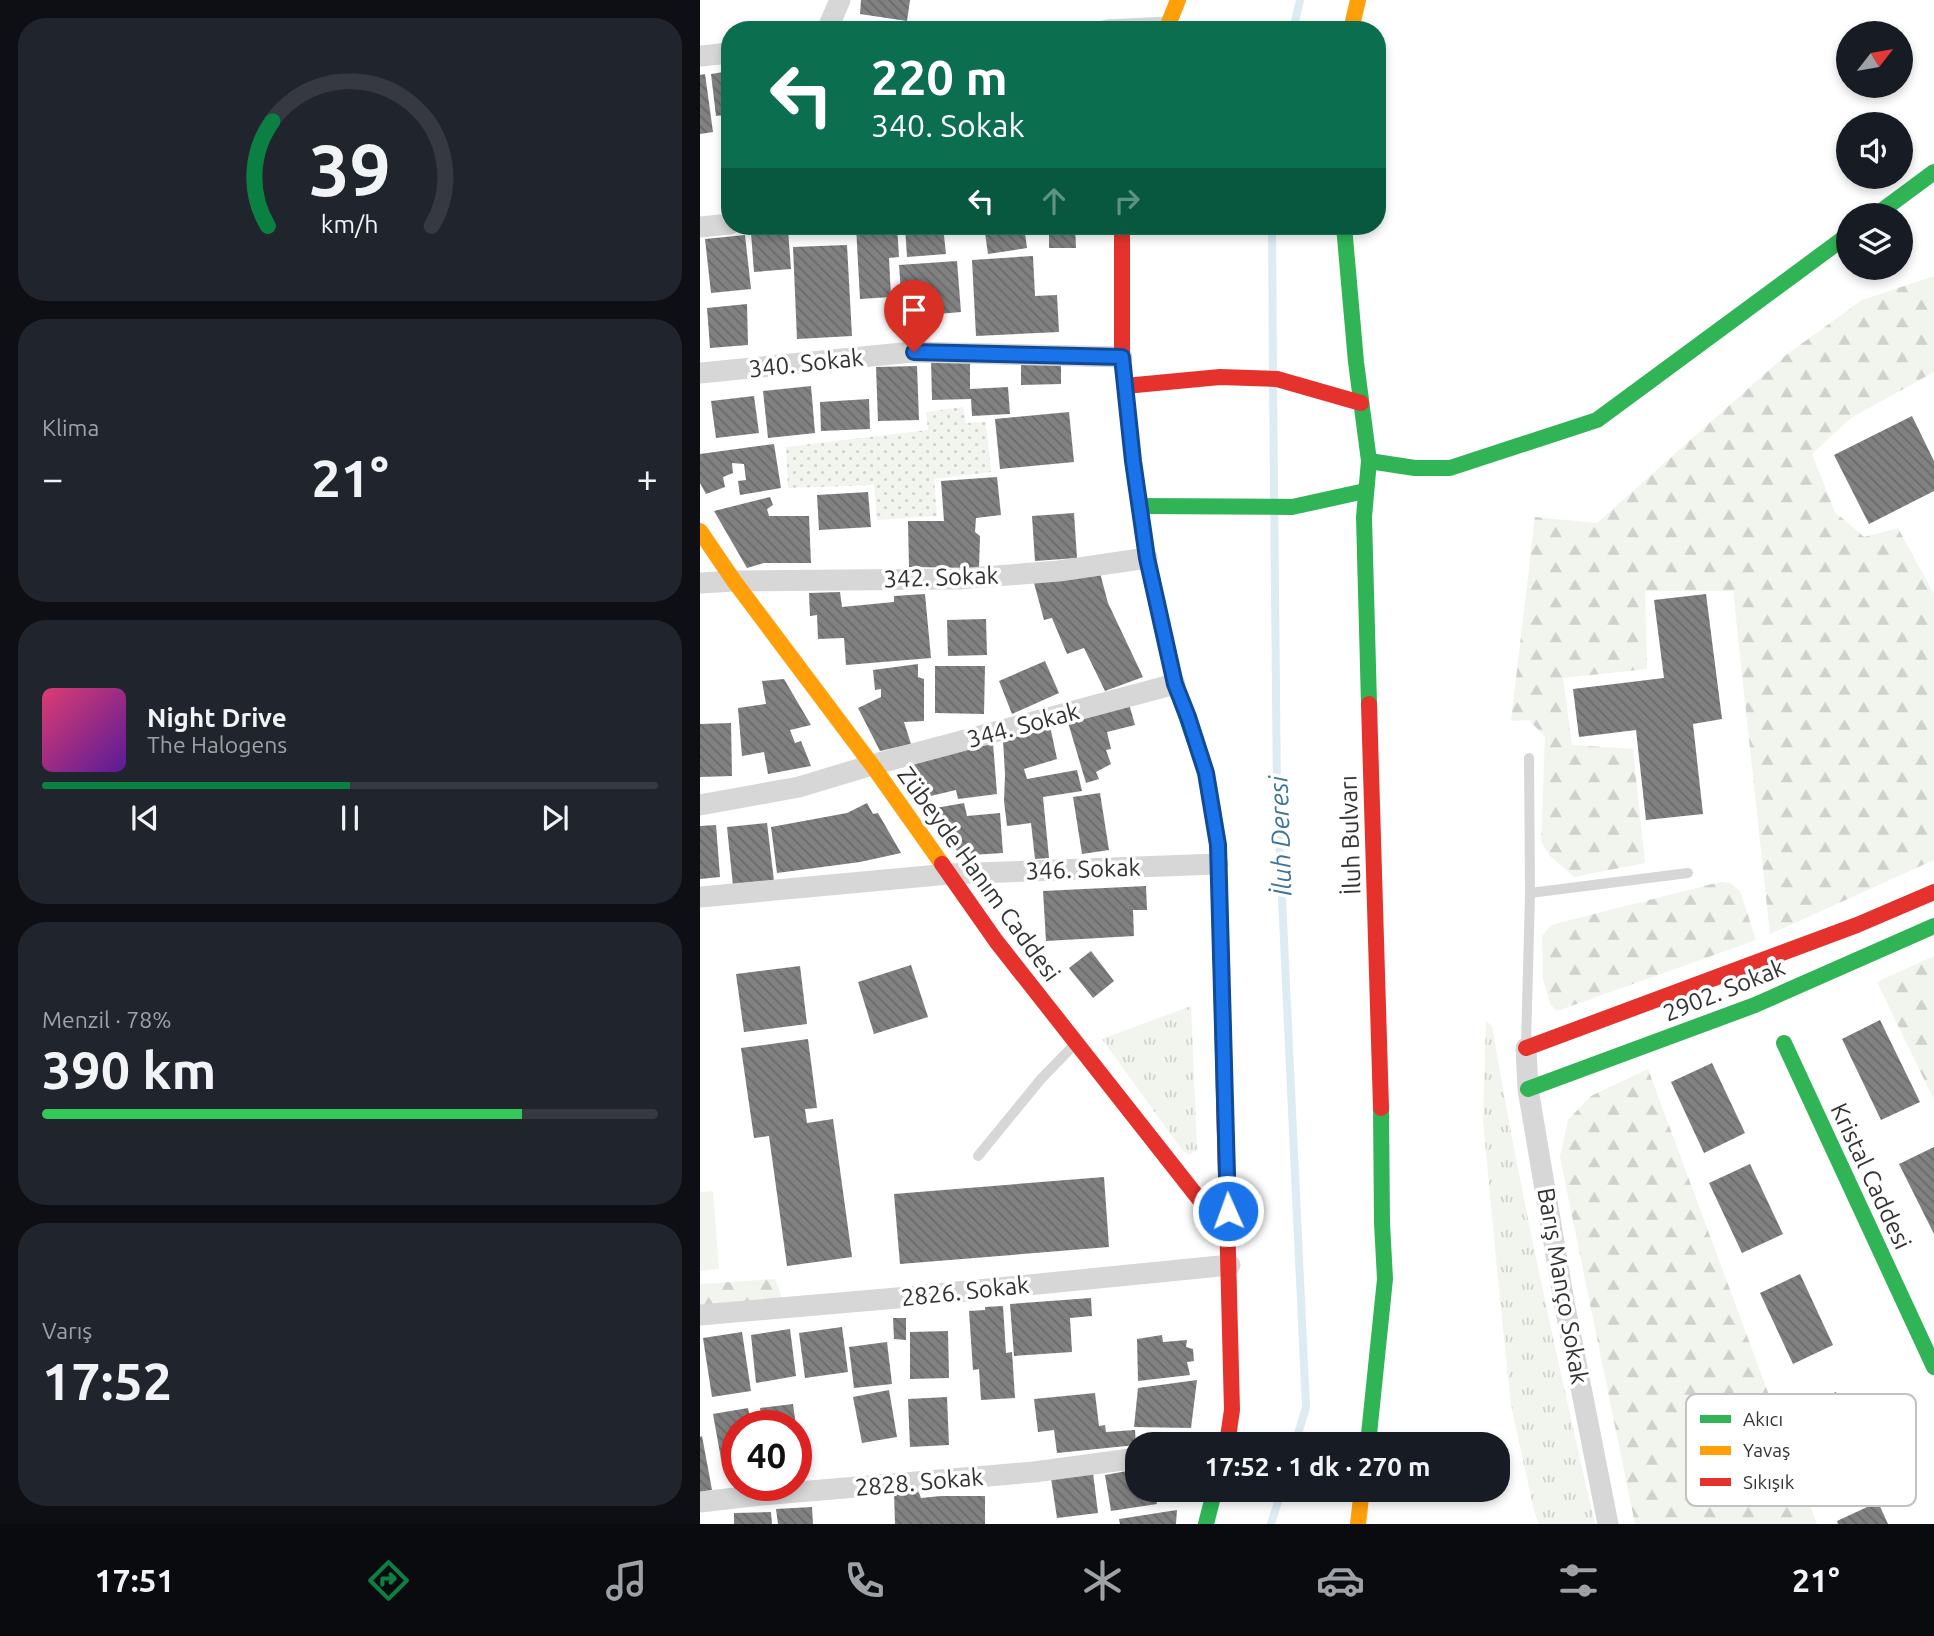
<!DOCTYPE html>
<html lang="tr">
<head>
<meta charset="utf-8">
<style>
	:root { --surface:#171b24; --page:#20242c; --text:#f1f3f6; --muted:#9ea1a6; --line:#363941; --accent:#0b8043 }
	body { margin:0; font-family:Ubuntu,sans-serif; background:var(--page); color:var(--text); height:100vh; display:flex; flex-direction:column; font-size:26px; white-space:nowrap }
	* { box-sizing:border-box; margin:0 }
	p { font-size:23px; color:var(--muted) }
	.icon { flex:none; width:38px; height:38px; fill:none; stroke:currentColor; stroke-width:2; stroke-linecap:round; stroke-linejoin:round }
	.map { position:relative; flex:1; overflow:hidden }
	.sheet { display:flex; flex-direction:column; gap:18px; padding:18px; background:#0d0f14; width:700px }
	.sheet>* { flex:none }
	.top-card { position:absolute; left:21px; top:21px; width:665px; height:214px; border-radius:28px; box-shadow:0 4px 10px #0003; background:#0b6e4f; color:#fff; overflow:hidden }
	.needle { width:46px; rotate:59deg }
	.tools { position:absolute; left:1136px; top:21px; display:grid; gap:14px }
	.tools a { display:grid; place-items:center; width:77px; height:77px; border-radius:50%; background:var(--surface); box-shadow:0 4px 10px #0003; font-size:35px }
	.speed { position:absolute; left:21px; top:1410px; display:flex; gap:14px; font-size:35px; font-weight:700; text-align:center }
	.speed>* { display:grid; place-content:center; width:91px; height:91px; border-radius:50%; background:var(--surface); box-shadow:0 4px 10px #0003; line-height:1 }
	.speed .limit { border:10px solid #d22; background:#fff; color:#111 }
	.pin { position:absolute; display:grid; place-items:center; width:60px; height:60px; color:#fff; margin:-72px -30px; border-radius:50% 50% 50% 0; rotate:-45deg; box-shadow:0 0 7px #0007 }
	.pin .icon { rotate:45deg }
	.me { position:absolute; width:77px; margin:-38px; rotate:358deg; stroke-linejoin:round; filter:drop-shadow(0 0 5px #0008) }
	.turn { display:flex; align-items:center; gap:24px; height:147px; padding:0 35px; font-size:32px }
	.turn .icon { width:91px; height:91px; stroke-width:2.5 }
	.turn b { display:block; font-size:49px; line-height:60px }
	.lanes { display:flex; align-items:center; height:66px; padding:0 35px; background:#0003; justify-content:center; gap:35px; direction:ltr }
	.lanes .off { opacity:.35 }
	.big { font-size:52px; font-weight:700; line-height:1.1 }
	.sheet .widget { flex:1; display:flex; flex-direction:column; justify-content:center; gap:10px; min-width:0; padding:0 24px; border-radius:28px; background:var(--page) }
	.sheet .dial { align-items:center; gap:0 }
	.dial svg { height:182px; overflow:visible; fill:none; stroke:var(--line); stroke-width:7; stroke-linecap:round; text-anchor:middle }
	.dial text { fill:var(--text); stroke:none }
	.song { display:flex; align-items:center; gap:21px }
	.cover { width:84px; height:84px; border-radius:10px; background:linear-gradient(135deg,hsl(340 70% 55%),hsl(270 70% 35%)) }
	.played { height:7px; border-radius:4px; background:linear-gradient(90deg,var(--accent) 50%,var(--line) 50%) }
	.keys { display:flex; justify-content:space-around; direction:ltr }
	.heat { display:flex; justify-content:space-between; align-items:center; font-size:38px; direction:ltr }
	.charge { height:10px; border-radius:5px; background:linear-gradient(90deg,#34c759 78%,var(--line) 0) }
	.trip { position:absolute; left:425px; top:1432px; width:385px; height:70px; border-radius:28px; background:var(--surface); box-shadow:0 4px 10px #0003; font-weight:700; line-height:70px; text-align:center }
	.tab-bar { display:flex; height:112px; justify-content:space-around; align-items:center; background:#090b0e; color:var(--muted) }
	.tab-bar .icon { width:49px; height:49px }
	.tab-bar .current { color:var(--accent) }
	.tab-bar b { font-size:32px; color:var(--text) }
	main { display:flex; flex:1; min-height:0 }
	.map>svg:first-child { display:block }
</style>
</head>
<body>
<main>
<section class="sheet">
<div class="widget dial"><svg viewBox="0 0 100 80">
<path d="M14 69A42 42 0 1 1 86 69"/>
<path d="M14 69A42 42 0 0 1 16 23" stroke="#0b8043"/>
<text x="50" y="56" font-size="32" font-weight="700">39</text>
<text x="50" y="72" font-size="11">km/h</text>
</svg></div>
<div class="widget"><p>Klima</p>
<div class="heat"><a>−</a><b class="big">21°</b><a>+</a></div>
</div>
<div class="widget">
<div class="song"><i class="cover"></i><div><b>Night Drive</b><p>The Halogens</p></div></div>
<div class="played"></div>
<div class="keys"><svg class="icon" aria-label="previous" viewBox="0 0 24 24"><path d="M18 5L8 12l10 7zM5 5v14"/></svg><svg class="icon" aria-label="pause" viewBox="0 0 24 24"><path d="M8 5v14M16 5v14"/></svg><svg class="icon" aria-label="next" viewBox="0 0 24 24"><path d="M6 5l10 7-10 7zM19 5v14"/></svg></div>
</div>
<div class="widget"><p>Menzil · 78%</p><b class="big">390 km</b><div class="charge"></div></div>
<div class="widget"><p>Varış</p><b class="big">17:52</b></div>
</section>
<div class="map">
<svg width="1234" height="1524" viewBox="0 0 1234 1524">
	<defs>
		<pattern id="grass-tufts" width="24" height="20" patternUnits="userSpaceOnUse" patternTransform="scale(1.75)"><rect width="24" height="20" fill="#f1f5ed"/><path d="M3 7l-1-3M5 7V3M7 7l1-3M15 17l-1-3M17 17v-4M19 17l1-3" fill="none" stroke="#cfd2cc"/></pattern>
		<pattern id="forest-firs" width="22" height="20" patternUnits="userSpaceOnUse" patternTransform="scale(1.75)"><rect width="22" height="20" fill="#f1f5ed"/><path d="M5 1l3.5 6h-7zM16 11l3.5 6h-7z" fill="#cfd2cc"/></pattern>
		<pattern id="garden-dots" width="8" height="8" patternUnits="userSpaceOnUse" patternTransform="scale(1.75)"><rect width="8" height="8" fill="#f1f5ed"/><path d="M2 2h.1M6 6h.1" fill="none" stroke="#cfd2cc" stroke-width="1.8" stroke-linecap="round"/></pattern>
		<pattern id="building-back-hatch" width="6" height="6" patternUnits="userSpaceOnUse" patternTransform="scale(1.75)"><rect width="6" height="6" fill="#818181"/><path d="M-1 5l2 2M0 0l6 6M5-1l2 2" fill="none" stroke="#6a6a6a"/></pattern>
	</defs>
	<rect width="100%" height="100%" fill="#fff"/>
	<g fill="url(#grass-tufts)">
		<polygon points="491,1006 497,1150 489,1155 483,1151 402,1039"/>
		<path d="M786,1021L792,1026C820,1193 857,1359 895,1524H839L834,1511L811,1405L798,1280L783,1120Z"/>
	</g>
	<g fill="url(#forest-firs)">
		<polygon points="1234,276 1234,372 1151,418 1112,454 1135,512 1164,537 1198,528 1234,594 1234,860 1070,934 1033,591 945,591 947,669 863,678 872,745 933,749 945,863 874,877 850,856 841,842 845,737 829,720 811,721 835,517 897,523 1086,355 1162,300"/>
		<polygon points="1020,882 1030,883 1040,891 1056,940 857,1011 850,1004 843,979 842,936 851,925"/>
		<polygon points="1234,956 1234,1100 1177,982"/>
		<polygon points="948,1069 1117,1524 935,1524 860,1157 868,1120 891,1096"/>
		<polygon points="75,1279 82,1298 0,1305 0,1284"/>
	</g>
	<polygon fill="#f1f5ed" points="13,1191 19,1269 0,1271 0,1192"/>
	<polygon fill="url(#garden-dots)" points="263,407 266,423 286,422 291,472 234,479 237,516 177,520 174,485 88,488 86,447 228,430 226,412"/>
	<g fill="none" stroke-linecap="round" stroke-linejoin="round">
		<g stroke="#ddebf3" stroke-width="8">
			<polyline points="593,30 600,0"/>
			<polyline points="572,226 573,372"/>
			<polyline points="573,385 577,793 606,1407 595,1444"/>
			<polyline points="571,1524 582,1489"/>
		</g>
	</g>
	<g fill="url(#building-back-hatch)">
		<polygon points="161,0 210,0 207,21 160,14"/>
		<polygon points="30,71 30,143 27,143 24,115 16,116 11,74"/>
		<polygon points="5,74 13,132 0,134 0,75"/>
		<polygon points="156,226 197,226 199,257 189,258 191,297 160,299"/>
		<polygon points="205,226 243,226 246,254 207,257"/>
		<polygon points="284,226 324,226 327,248 288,254"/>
		<polygon points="349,226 375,226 376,248 349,248"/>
		<polygon points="88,230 91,269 54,272 51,233"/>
		<polygon points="45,235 51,289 11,293 5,239"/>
		<polygon points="147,245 152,336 97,339 93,247"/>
		<polygon points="333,256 335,296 357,295 359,332 276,336 272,260"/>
		<polygon points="257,261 261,312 203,317 199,265"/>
		<polygon points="47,304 48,345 10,348 7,308"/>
		<polygon points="231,359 270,359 270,389 308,387 310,414 272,416 271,399 232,400"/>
		<polygon points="321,359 361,359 361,384 321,385"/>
		<polygon points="217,366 219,420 178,421 176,367"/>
		<polygon points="111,386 115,433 68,438 63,391"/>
		<polygon points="54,396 59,433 16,438 11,401"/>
		<polygon points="169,399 170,429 121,431 120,402"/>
		<polygon points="369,412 374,462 300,469 295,419"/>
		<polygon points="1212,416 1234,461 1234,491 1169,524 1134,455"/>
		<polygon points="74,444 81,488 40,495 38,481 46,480 44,464 32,463 33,473 23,477 25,487 6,494 0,483 0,454"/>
		<polygon points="297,477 301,515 276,518 275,532 280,536 279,568 209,567 208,521 244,521 241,481"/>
		<polygon points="168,492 171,527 119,530 117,495"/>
		<polygon points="70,497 73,505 67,509 69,516 109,516 111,563 64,563 47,568 14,511"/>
		<polygon points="374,513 377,558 335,561 332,516"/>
		<polygon points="400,573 408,603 443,677 405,691 384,648 367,654 352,618 344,620 334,583"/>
		<polygon points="140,592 142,607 194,602 194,596 225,594 231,658 146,665 144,638 118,639 117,615 110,616 109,593"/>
		<polygon points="1006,594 1022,719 993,724 1003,814 946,820 936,730 879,737 873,689 964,678 954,600"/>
		<polygon points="286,619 287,655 248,656 247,620"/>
		<polygon points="345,661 359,693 312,714 299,681"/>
		<polygon points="218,664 218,677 224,679 224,721 204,722 211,744 180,751 158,708 181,697 181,689 175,690 173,670"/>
		<polygon points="235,666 285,666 284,714 235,713"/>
		<polygon points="84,679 111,725 90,730 95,743 101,741 111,766 68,774 64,752 42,756 38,708 66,704 62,681"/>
		<polygon points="429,704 435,725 407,732 411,749 406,750 411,764 396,772 399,779 386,783 367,719"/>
		<polygon points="31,723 32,776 0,777 0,724"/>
		<polygon points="350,726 357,759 324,769 327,779 377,770 382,791 343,797 349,858 335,859 331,823 307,826 304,801 305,774 303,740"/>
		<polygon points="293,743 297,794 258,799 256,790 222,798 213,764"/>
		<polygon points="400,793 409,850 382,854 373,797"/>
		<polygon points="167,803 173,814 178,813 201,853 160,862 77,873 71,827 147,813"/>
		<polygon points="264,803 267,816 300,813 303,853 271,855 270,849 257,851 230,809"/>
		<polygon points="67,823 74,881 33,886 27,827"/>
		<polygon points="16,825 20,877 0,879 0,826"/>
		<polygon points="446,886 447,910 433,910 434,936 346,941 343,891"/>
		<polygon points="391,951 414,981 393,998 369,968"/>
		<polygon points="211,965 228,1017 174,1034 158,982"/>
		<polygon points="100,966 107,1024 44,1032 36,974"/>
		<polygon points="1180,1020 1220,1102 1181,1120 1142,1039"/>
		<polygon points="108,1039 117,1108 105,1109 107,1123 133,1119 152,1257 87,1266 69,1136 54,1138 41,1048"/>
		<polygon points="1012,1063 1045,1133 1004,1153 971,1082"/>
		<polygon points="1234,1147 1234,1234 1199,1164"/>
		<polygon points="1050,1164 1083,1234 1042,1253 1009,1183"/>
		<polygon points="404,1177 409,1247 200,1264 194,1194"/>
		<polygon points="1100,1274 1133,1345 1093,1364 1060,1293"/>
		<polygon points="391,1298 392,1316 370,1318 372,1352 314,1356 310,1304"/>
		<polygon points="303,1306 306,1353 312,1352 315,1398 281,1400 279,1369 273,1370 269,1311 285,1310 285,1307"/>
		<polygon points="193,1318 206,1318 206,1340 194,1339"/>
		<polygon points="142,1327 148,1372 105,1378 99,1333"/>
		<polygon points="90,1329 96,1376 56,1383 51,1335"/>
		<polygon points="248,1331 249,1378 210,1379 210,1332"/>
		<polygon points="42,1332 51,1391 12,1397 3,1338"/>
		<polygon points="462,1335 463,1342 487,1340 486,1347 493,1349 494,1361 487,1362 490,1375 438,1381 437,1339"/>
		<polygon points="187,1342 192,1384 154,1388 149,1347"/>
		<polygon points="497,1380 491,1428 434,1427 438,1388"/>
		<polygon points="189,1390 197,1437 162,1443 153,1397"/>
		<polygon points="1136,1392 1169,1462 1128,1481 1095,1410"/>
		<polygon points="395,1393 399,1426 405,1425 406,1432 435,1430 436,1445 357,1453 354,1430 338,1432 334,1399"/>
		<polygon points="247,1397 249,1445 210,1447 208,1399"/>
		<polygon points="93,1404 96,1426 62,1426 60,1408"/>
		<polygon points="48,1408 52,1426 37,1426 37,1457 21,1459 13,1414"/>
		<polygon points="2,1436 12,1490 0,1492 0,1437"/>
		<polygon points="438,1469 438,1489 455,1489 457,1504 411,1511 405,1475"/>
		<polygon points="393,1473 398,1513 357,1518 351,1478"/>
		<polygon points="218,1490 221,1498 241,1496 285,1496 285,1524 195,1524 194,1492"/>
		<polygon points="1178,1502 1188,1524 1138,1524 1137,1521"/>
		<polygon points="112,1507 113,1524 78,1524 76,1509"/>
		<polygon points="477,1510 476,1524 420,1524 419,1519"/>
		<polygon points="71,1512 72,1524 34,1524 34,1513"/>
	</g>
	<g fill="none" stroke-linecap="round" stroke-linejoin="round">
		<g stroke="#d7d7d7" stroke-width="10">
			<polyline points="830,893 988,873"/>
			<polyline points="826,1046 830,893 829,758"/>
			<polyline points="278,1156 341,1079 374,1045"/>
		</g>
		<g stroke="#d7d7d7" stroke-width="21">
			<polyline points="127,30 140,0"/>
			<polyline points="407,30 467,27"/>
			<polyline points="0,56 30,53"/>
			<polyline points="0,227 30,224"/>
			<polyline points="0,373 213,352 422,357"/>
			<polyline points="0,583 34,581 258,579 359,571 447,558"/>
			<polyline points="0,805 99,787 172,765 475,684"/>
			<polyline points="0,897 249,874 518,864"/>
			<polyline points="826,1048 828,1089 864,1302 908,1524"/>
			<polyline points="0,1315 197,1298 530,1265"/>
			<polyline points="0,1502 61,1495 334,1472 438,1458"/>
		</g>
		<g stroke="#30b455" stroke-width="16">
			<polyline points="1176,215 1234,172"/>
			<polyline points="644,226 656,362 669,461 664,517 669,704"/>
			<polyline points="669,461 715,468 750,468 897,420 1148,235"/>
			<polyline points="440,506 592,507 665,491"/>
			<polyline points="465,641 475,684 506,773 518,845 524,1098"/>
			<polyline points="1084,1043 1234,1367"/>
			<polyline points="828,1089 1055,1005 1234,926"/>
			<polyline points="668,1444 685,1279 682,1223 681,1108"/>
			<polyline points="506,1524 515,1489"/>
		</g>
		<g stroke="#ff9f0a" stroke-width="16">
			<polyline points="466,30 478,0"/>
			<polyline points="651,30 658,0"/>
			<polyline points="0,531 34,581 172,765 242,864"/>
			<polyline points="658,1524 662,1489"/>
		</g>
		<g stroke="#e5322d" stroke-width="16">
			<polyline points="422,226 422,357 433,461 447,558 465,641"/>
			<polyline points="425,386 520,377 577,379 661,403"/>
			<polyline points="669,704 681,1108"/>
			<polyline points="242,864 296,941 529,1237"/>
			<polyline points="826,1048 1157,925 1234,892"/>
			<polyline points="524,1098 532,1410 527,1444"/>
		</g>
	</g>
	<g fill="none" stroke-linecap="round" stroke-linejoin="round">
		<g stroke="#114b97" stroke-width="18">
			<polyline id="route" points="214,352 422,357 433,461 447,558 475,684 488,717 506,773 518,845 528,1211"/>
		</g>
		<use href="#route" stroke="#1a73e8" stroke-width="12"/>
	</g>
	<g text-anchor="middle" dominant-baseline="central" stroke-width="7" stroke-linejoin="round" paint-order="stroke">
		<g font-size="24" fill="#333" stroke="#fff">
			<text transform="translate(106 363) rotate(-6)">340. Sokak</text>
			<text transform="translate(241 577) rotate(-2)">342. Sokak</text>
			<text transform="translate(323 725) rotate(-15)">344. Sokak</text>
			<text transform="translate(650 835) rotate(-92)">İluh Bulvarı</text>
			<text transform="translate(383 869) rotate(-2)">346. Sokak</text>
			<text transform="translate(279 874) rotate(54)">Zübeyde Hanım Caddesi</text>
			<text transform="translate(1024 990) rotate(-22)">2902. Sokak</text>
			<text transform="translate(1171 1176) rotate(65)">Kristal Caddesi</text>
			<text transform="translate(863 1286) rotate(80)">Barış Manço Sokak</text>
			<text transform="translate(265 1291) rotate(-6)">2826. Sokak</text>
			<text transform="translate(219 1482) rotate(-5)">2828. Sokak</text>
		</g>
		<g font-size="26" font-style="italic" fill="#3f7597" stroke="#fff">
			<text transform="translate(580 836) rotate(-92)">İluh Deresi</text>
		</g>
	</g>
	<rect x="986" y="1394" width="230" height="112" rx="10" fill="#fff" stroke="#c2c2c2" stroke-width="2"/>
	<rect x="1000" y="1415" width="31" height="8" fill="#30b455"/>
	<rect x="1000" y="1446" width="31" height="9" fill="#ff9f0a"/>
	<rect x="1000" y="1478" width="31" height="8" fill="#e5322d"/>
	<g font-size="19" fill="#333">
		<text x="1043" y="1426">Akıcı</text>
		<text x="1043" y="1457">Yavaş</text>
		<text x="1043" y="1489">Sıkışık</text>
	</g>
</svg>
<div class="tools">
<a><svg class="needle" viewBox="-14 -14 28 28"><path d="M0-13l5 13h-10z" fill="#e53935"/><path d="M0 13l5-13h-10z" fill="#9ea1a6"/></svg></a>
<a><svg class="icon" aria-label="sound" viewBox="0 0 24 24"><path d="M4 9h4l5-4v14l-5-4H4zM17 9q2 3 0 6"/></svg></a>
<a><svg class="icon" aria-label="layers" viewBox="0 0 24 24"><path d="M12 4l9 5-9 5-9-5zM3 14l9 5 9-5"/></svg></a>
</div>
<div class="speed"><div class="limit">40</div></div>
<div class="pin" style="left:214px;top:352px;background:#d93025"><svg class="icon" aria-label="arrive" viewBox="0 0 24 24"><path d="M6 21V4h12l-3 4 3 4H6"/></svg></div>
<svg class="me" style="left:528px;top:1211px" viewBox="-20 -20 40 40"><circle r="17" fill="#1a73e8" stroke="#fff" stroke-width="3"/><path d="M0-11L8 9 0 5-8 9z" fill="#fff"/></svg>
<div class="trip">17:52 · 1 dk · 270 m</div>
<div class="top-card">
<div class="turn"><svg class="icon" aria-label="left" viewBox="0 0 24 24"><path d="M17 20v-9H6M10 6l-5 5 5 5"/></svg><div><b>220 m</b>340. Sokak</div></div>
<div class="lanes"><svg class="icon" aria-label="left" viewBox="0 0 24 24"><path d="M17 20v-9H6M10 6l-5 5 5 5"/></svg><svg class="icon off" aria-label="ahead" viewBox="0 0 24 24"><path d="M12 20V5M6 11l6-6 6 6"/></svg><svg class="icon off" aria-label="right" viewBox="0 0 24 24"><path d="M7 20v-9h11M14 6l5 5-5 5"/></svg></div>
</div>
</div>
</main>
<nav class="tab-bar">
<b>17:51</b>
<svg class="icon current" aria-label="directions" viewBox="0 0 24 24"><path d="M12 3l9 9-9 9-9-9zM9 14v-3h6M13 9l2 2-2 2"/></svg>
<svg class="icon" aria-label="music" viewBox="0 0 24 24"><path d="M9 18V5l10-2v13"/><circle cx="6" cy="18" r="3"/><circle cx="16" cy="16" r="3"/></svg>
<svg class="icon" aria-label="phone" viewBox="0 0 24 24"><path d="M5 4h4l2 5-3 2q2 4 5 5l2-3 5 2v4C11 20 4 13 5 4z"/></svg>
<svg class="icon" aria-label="climate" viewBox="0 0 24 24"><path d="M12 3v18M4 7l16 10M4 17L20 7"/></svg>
<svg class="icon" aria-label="car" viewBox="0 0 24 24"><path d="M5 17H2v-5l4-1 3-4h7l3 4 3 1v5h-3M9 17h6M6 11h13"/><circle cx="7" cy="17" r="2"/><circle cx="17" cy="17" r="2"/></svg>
<svg class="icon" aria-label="filters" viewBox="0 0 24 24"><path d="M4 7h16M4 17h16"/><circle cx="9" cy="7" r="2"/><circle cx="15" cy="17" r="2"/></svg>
<b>21°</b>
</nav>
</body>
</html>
